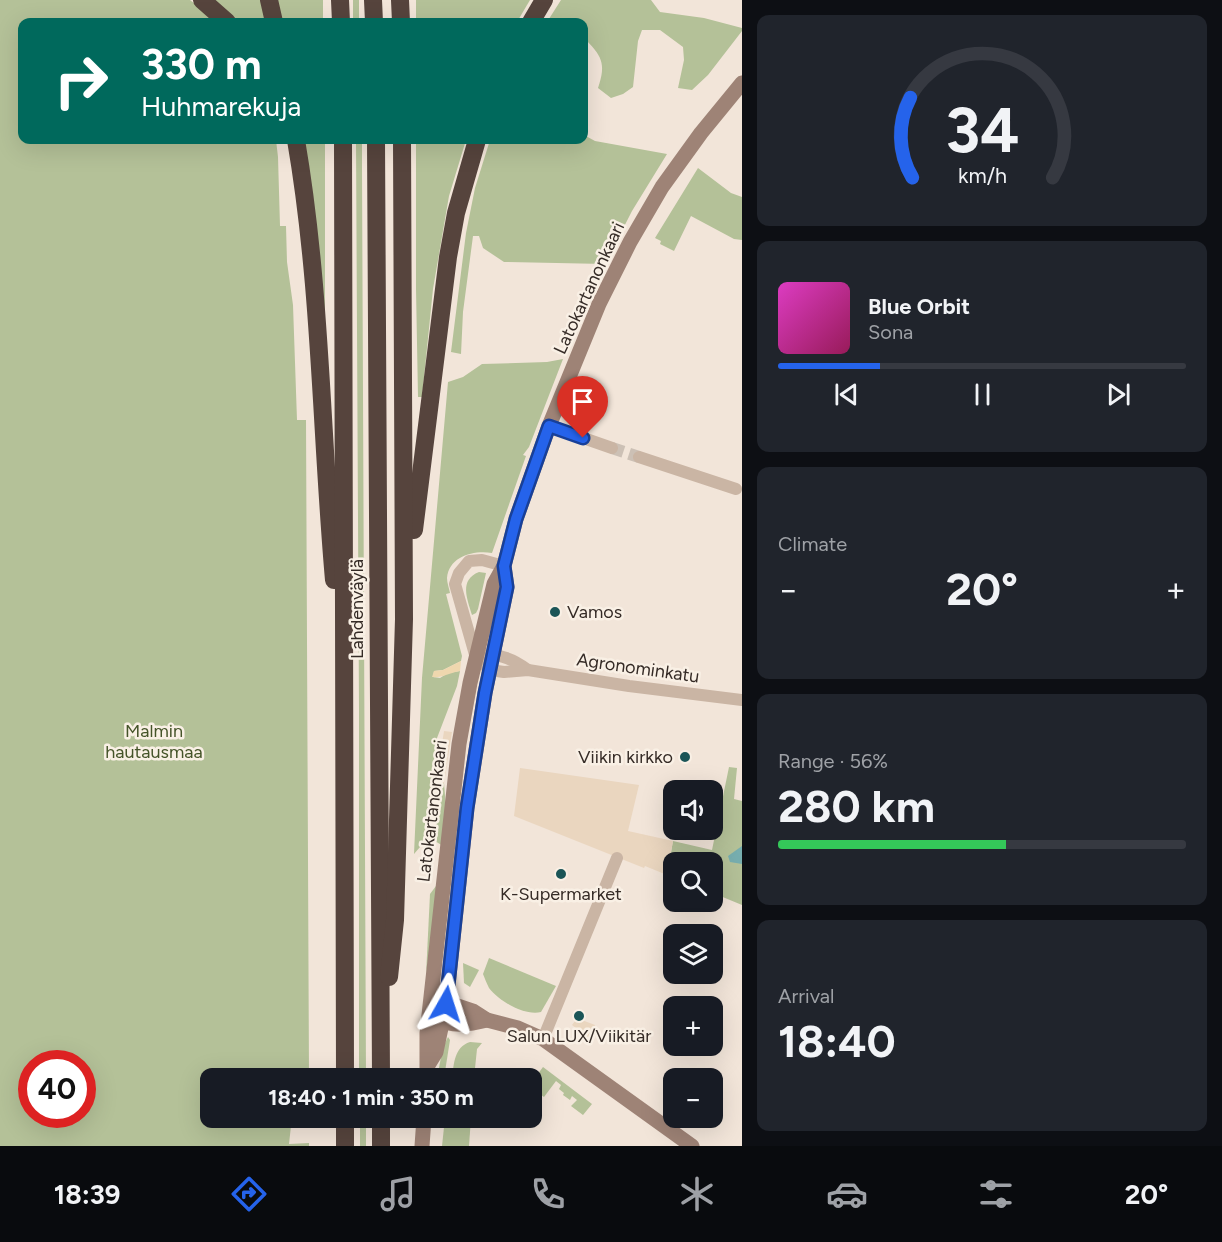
<!DOCTYPE html>
<html lang="en">
<head>
<meta charset="utf-8">
<style>
	:root { --surface:#171b24; --page:#20242c; --text:#f1f3f6; --muted:#9ea1a6; --line:#363941; --accent:#2563eb }
	body { margin:0; font-family:Figtree,sans-serif; background:var(--page); color:var(--text); height:100vh; display:flex; flex-direction:column; font-size:22px; white-space:nowrap }
	* { box-sizing:border-box; margin:0 }
	p { font-size:20px; color:var(--muted) }
	.icon { flex:none; width:33px; height:33px; fill:none; stroke:currentColor; stroke-width:2; stroke-linecap:round; stroke-linejoin:round }
	.map { position:relative; flex:1; overflow:hidden }
	.panel { display:flex; flex-direction:column; gap:15px; padding:15px; background:#0d0f14; width:480px }
	.panel>* { flex:none }
	.guide { position:absolute; left:18px; top:18px; width:570px; height:126px; border-radius:12px; box-shadow:0 6px 24px #0002; background:#00695c; color:#fff; overflow:hidden }
	.buttons { position:absolute; left:663px; top:780px; display:grid; gap:12px }
	.buttons a { display:grid; place-items:center; width:60px; height:60px; border-radius:12px; background:var(--surface); box-shadow:0 6px 24px #0002; font-size:30px }
	.speed { position:absolute; left:18px; top:1050px; display:flex; gap:12px; font-size:30px; font-weight:700; text-align:center }
	.speed>* { display:grid; place-content:center; width:78px; height:78px; border-radius:50%; background:var(--surface); box-shadow:0 6px 24px #0002; line-height:1 }
	.speed .limit { border:9px solid #d22; background:#fff; color:#111 }
	.pin { position:absolute; display:grid; place-items:center; width:51px; height:51px; color:#fff; margin:-62px -26px; border-radius:50% 50% 50% 0; rotate:-45deg; box-shadow:0 0 6px #0007 }
	.pin .icon { rotate:45deg }
	.me { position:absolute; width:66px; margin:-33px; rotate:6deg; stroke-linejoin:round; filter:drop-shadow(0 0 4px #0008) }
	.turn { display:flex; align-items:center; gap:21px; height:126px; padding:0 24px; font-size:27px }
	.turn .icon { width:78px; height:78px; stroke-width:2.5 }
	.turn b { display:block; font-size:42px; line-height:51px }
	.big { font-size:45px; font-weight:700; line-height:1.1 }
	.panel .widget { flex:1; display:flex; flex-direction:column; justify-content:center; gap:9px; min-width:0; padding:0 21px; border-radius:12px; background:var(--page) }
	.panel .dial { align-items:center; gap:0 }
	.dial svg { height:156px; overflow:visible; fill:none; stroke:var(--line); stroke-width:7; stroke-linecap:round; text-anchor:middle }
	.dial text { fill:var(--text); stroke:none }
	.song { display:flex; align-items:center; gap:18px }
	.cover { width:72px; height:72px; border-radius:9px; background:linear-gradient(135deg,hsl(310 70% 55%),hsl(330 70% 35%)) }
	.played { height:6px; border-radius:3px; background:linear-gradient(90deg,var(--accent) 25%,var(--line) 25%) }
	.keys { display:flex; justify-content:space-around; direction:ltr }
	.heat { display:flex; justify-content:space-between; align-items:center; font-size:33px; direction:ltr }
	.charge { height:9px; border-radius:4px; background:linear-gradient(90deg,#34c759 56%,var(--line) 0) }
	.trip { position:absolute; left:200px; top:1068px; width:342px; height:60px; border-radius:12px; background:var(--surface); box-shadow:0 6px 24px #0002; font-weight:700; line-height:60px; text-align:center }
	.menu { display:flex; height:96px; justify-content:space-around; align-items:center; background:#090b0e; color:var(--muted) }
	.menu .icon { width:42px; height:42px }
	.menu .active { color:var(--accent) }
	.menu b { font-size:27px; color:var(--text) }
	main { display:flex; flex:1; min-height:0 }
	.map>svg:first-child { display:block }
</style>
</head>
<body>
<main>
<div class="map">
<svg width="742" height="1146" viewBox="0 0 742 1146">
	<rect width="100%" height="100%" fill="#f2e5d9"/>
	<g fill="#b4c198" fill-rule="evenodd">
		<path d="M0,0H190L218,22H22V140H276L278,157L280,226H286L287,262L293,305L297,420H306L309,1078H210V1118H309V1119L291,1126L289,1144L309,1143V1146H0ZM32,1064H82V1114H32Z"/>
		<polygon points="212,0 261,0 266,22 237,22"/>
		<polygon points="274,0 323,0 323,22 279,22"/>
		<rect x="353" y="0" width="6" height="22"/>
		<polygon points="416,0 530,0 517,22 416,22"/>
		<path d="M561,0H651L660,12L704,18L742,28V31L708,75L692,90L678,88L684,60L683,47L660,30H642L638,41L633,87L623,94L611,98L598,88C607,63 601,55 584,38V22H547Z"/>
		<polygon points="584,135 595,141 667,154 632,211 605,264 504,262 483,248 479,236 473,236 463,312 461,354 451,352 466,233 475,188 490,140 584,140"/>
		<polygon points="302,140 325,140 325,318"/>
		<polygon points="356,140 362,140 362,168 366,1078 359,1078 359,708"/>
		<polygon points="416,140 466,140 449,196 433,289 422,397 418,397 416,289"/>
		<polygon points="698,168 731,193 742,197 742,240 734,239 691,216 674,251 660,244 661,241 655,238"/>
		<path d="M563,359L529,447L523,455L526,456L492,553C474,550 449,556 447,578C447,583 449,588 450,593L446,594L462,656L461,661L443,670L434,671L433,677L440,678L448,673L460,671L457,686L437,738L426,840L414,854L422,678L448,382L463,377L482,364L547,362Z"/>
		<path d="M479,572L486,573L478,609L476,613L472,615C467,598 459,580 479,572Z"/>
		<polygon points="729,767 737,768 734,799 742,801 742,905 713,893 712,862 674,862 673,877 667,875 673,841 712,850"/>
		<polygon points="440,783 444,783 446,808 443,846 435,841"/>
		<polygon points="439,882 426,975 430,894"/>
		<path d="M489,958L556,986L541,1012C524,1016 499,1001 489,988C487,984 485,979 483,974Z"/>
		<polygon points="463,963 479,970 470,987 464,983"/>
		<polygon points="448,1037 450,1040 444,1078 437,1078 443,1047"/>
		<path d="M470,1042L482,1043L477,1049L474,1078H452C454,1064 454,1047 470,1042Z"/>
		<polygon points="543,1067 592,1104 583,1115 571,1106 577,1100 572,1096 570,1100 563,1095 564,1093 559,1089 561,1085 556,1081 544,1097 533,1089 538,1082 534,1079"/>
		<rect x="360" y="1118" width="6" height="28"/>
		<polygon points="445,1118 471,1118 469,1146 442,1146"/>
	</g>
	<path fill="#efd7ae" d="M461,661L460,671C449,673 442,678 432,677L434,671L443,670Z"/>
	<g fill="#ead6bf">
		<polygon points="444,731 452,732 444,783 436,783"/>
		<polygon points="520,768 639,785 628,831 673,841 667,875 645,866 644,868 514,816"/>
		<polygon points="574,1017 595,1025 589,1041 576,1031 577,1029 572,1025 575,1021"/>
	</g>
	<polygon fill="#77aeaf" points="742,846 742,864 730,862 728,856"/>
	<g fill="none" stroke-linecap="round" stroke-linejoin="round">
		<polyline stroke="#ccc0b5" stroke-width="12" stroke-dasharray="12 6" stroke-linecap="butt" points="612,448 639,457"/>
		<g stroke="#cab5a4" stroke-width="12">
			<polyline points="549,426 612,448"/>
			<polyline points="639,457 736,489"/>
			<path d="M486,656C502,653 516,661 528,670"/>
			<polyline points="476,658 490,670 504,672 528,670 629,686 742,700"/>
			<polyline points="476,658 455,584 459,573 469,561 482,560 504,566"/>
			<polyline points="543,1039 617,858"/>
		</g>
		<g stroke="#9e8376" stroke-width="15">
			<polyline points="438,1008 446,1004 458,1006 473,1011 487,1020 518,1028 543,1039 692,1146"/>
			<path d="M437,1017C451,1028 471,1024 487,1020"/>
			<polyline points="428,1065 436,1052 446,1004 467,808 485,693 507,587 504,566"/>
			<polyline points="427,1078 427,1033 459,744 470,683 494,584 504,566 516,519 549,426 599,304 630,242 662,187 701,133 742,83"/>
			<polyline points="422,1146 424,1118"/>
		</g>
		<g stroke="#56443d" stroke-width="18">
			<polyline points="202,0 227,22"/>
			<polyline points="269,0 274,22"/>
			<polyline points="340,0 341,22"/>
			<polyline points="373,0 374,22"/>
			<polyline points="400,0 401,22"/>
			<polyline points="531,22 544,0"/>
			<path d="M296,140C321,285 321,433 334,580"/>
			<polyline points="343,140 345,1078"/>
			<polyline points="376,140 381,1078"/>
			<polyline points="414,530 448,257 456,213 477,140"/>
			<polyline points="389,977 395,920 404,619 402,140"/>
			<polyline points="345,1118 345,1146"/>
			<polyline points="381,1118 381,1146"/>
		</g>
	</g>
	<g fill="none" stroke-linecap="round" stroke-linejoin="round">
		<g stroke="#184099" stroke-width="15">
			<polyline id="route" points="446,1004 467,808 485,693 507,587 504,566 516,519 549,426 583,438"/>
		</g>
		<use href="#route" stroke="#2563eb" stroke-width="10"/>
	</g>
	<g fill="#1b5557" stroke="#f9f0e5" stroke-width="2">
		<circle cx="555" cy="612" r="6"/>
		<circle cx="685" cy="757" r="6"/>
		<circle cx="561" cy="874" r="6"/>
		<circle cx="579" cy="1016" r="6"/>
	</g>
	<g text-anchor="middle" dominant-baseline="central" stroke-width="5" stroke-linejoin="round" paint-order="stroke">
		<g font-size="18" fill="#352b26" stroke="#f9f0e5">
			<text transform="translate(589 288) rotate(-65)">Latokartanonkaari</text>
			<text transform="translate(357 609) rotate(-90)">Lahdenväylä</text>
			<text transform="translate(638 668) rotate(8)">Agronominkatu</text>
			<text transform="translate(432 811) rotate(-83)">Latokartanonkaari</text>
		</g>
		<g font-size="18" fill="#352b26" stroke="#f9f0e5">
			<text x="567" y="612" text-anchor="start">Vamos</text>
			<text x="673" y="757" text-anchor="end">Viikin kirkko</text>
			<text x="561" y="894">K-Supermarket</text>
			<text x="579" y="1036">Salun LUX/Viikitär</text>
		</g>
		<g font-size="18" fill="#455429" stroke="#f9f0e5">
			<text x="154" y="731">Malmin<tspan x="154" dy="21">hautausmaa</tspan></text>
		</g>
	</g>
</svg>
<div class="buttons">
<a><svg class="icon" aria-label="sound" viewBox="0 0 24 24"><path d="M4 9h4l5-4v14l-5-4H4zM17 9q2 3 0 6"/></svg></a>
<a><svg class="icon" aria-label="search" viewBox="0 0 24 24"><circle cx="10" cy="10" r="6"/><path d="M15 15l6 6"/></svg></a>
<a><svg class="icon" aria-label="layers" viewBox="0 0 24 24"><path d="M12 4l9 5-9 5-9-5zM3 14l9 5 9-5"/></svg></a>
<a>+</a>
<a>−</a>
</div>
<div class="speed"><div class="limit">40</div></div>
<div class="pin" style="left:583px;top:438px;background:#d93025"><svg class="icon" aria-label="arrive" viewBox="0 0 24 24"><path d="M6 21V4h12l-3 4 3 4H6"/></svg></div>
<svg class="me" style="left:446px;top:1004px" viewBox="-20 -20 40 40"><path d="M0-17L14 15 0 8-14 15z" fill="#2563eb" stroke="#fff" stroke-width="4"/></svg>
<div class="trip">18:40 · 1 min · 350 m</div>
<div class="guide">
<div class="turn"><svg class="icon" aria-label="right" viewBox="0 0 24 24"><path d="M7 20v-9h11M14 6l5 5-5 5"/></svg><div><b>330 m</b>Huhmarekuja</div></div>
</div>
</div>
<section class="panel">
<div class="widget dial"><svg viewBox="0 0 100 80">
<path d="M14 69A42 42 0 1 1 86 69"/>
<path d="M14 69A42 42 0 0 1 13 28" stroke="#2563eb"/>
<text x="50" y="56" font-size="32" font-weight="700">34</text>
<text x="50" y="72" font-size="11">km/h</text>
</svg></div>
<div class="widget">
<div class="song"><i class="cover"></i><div><b>Blue Orbit</b><p>Sona</p></div></div>
<div class="played"></div>
<div class="keys"><svg class="icon" aria-label="previous" viewBox="0 0 24 24"><path d="M18 5L8 12l10 7zM5 5v14"/></svg><svg class="icon" aria-label="pause" viewBox="0 0 24 24"><path d="M8 5v14M16 5v14"/></svg><svg class="icon" aria-label="next" viewBox="0 0 24 24"><path d="M6 5l10 7-10 7zM19 5v14"/></svg></div>
</div>
<div class="widget"><p>Climate</p>
<div class="heat"><a>−</a><b class="big">20°</b><a>+</a></div>
</div>
<div class="widget"><p>Range · 56%</p><b class="big">280 km</b><div class="charge"></div></div>
<div class="widget"><p>Arrival</p><b class="big">18:40</b></div>
</section>
</main>
<nav class="menu">
<b>18:39</b>
<svg class="icon active" aria-label="directions" viewBox="0 0 24 24"><path d="M12 3l9 9-9 9-9-9zM9 14v-3h6M13 9l2 2-2 2"/></svg>
<svg class="icon" aria-label="music" viewBox="0 0 24 24"><path d="M9 18V5l10-2v13"/><circle cx="6" cy="18" r="3"/><circle cx="16" cy="16" r="3"/></svg>
<svg class="icon" aria-label="phone" viewBox="0 0 24 24"><path d="M5 4h4l2 5-3 2q2 4 5 5l2-3 5 2v4C11 20 4 13 5 4z"/></svg>
<svg class="icon" aria-label="climate" viewBox="0 0 24 24"><path d="M12 3v18M4 7l16 10M4 17L20 7"/></svg>
<svg class="icon" aria-label="car" viewBox="0 0 24 24"><path d="M5 17H2v-5l4-1 3-4h7l3 4 3 1v5h-3M9 17h6M6 11h13"/><circle cx="7" cy="17" r="2"/><circle cx="17" cy="17" r="2"/></svg>
<svg class="icon" aria-label="filters" viewBox="0 0 24 24"><path d="M4 7h16M4 17h16"/><circle cx="9" cy="7" r="2"/><circle cx="15" cy="17" r="2"/></svg>
<b>20°</b>
</nav>
</body>
</html>
